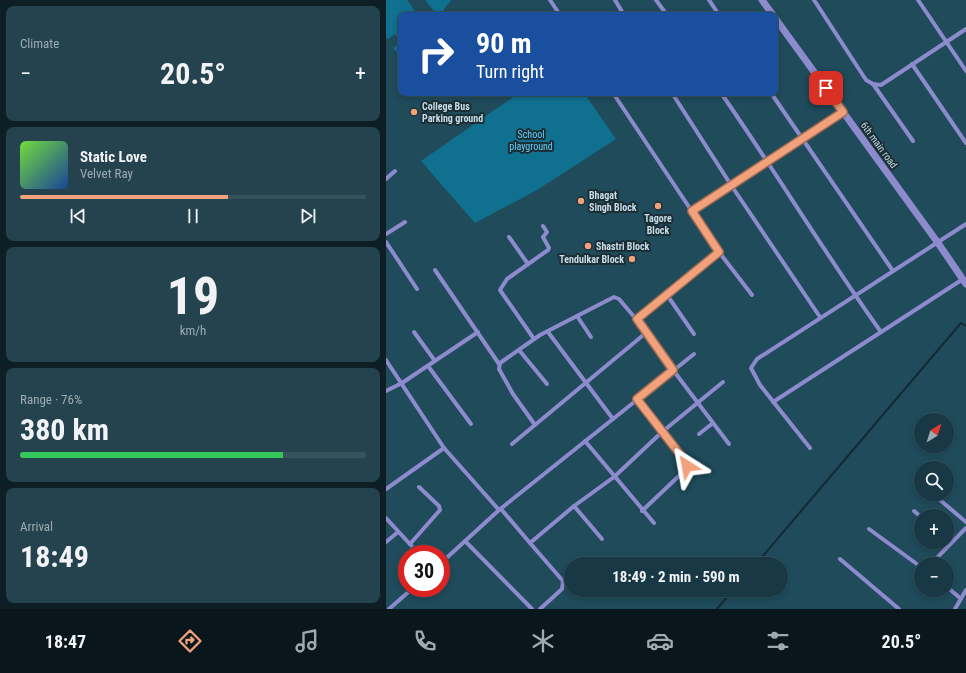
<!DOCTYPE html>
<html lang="en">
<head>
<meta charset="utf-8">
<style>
	:root { --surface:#173844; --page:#24434f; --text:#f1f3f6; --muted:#9eacb2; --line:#36525d; --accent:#f1a17c }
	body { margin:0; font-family:"Roboto Condensed",sans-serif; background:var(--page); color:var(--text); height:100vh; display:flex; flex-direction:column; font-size:15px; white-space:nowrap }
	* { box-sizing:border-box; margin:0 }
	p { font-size:13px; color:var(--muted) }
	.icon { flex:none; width:22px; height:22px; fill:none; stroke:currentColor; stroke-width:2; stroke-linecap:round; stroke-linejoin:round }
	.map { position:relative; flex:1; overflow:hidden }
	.drawer { display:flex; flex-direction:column; gap:6px; padding:6px; background:#0d1f25; width:386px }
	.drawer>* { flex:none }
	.top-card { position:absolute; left:12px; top:12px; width:380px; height:84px; border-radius:8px; box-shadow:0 2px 6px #0003,0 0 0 1px var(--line); background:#1a4fa0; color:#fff; overflow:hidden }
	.needle { width:26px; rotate:38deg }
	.controls { position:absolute; left:528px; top:413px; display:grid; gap:8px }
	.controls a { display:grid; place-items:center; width:40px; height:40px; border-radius:50%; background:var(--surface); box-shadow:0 2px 6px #0003,0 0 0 1px var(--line); font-size:20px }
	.speed { position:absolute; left:12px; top:545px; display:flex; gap:8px; font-size:20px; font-weight:700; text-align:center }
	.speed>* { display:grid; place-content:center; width:52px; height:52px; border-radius:50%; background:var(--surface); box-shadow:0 2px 6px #0003,0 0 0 1px var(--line); line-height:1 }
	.speed .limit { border:6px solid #d22; background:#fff; color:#111 }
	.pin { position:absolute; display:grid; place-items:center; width:34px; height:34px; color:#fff; margin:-17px; border-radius:8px; box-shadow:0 2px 6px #0006 }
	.me { position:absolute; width:44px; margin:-22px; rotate:326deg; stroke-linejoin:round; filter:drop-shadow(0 0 3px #0008) }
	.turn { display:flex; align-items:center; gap:14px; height:84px; padding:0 12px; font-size:18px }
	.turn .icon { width:52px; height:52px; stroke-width:2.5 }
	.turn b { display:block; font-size:28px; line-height:34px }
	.big { font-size:30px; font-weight:700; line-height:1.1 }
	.drawer .tile { flex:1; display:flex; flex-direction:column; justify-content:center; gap:6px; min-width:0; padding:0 14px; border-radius:8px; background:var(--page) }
	.drawer .dial { align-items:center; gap:0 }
	.dial b { font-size:52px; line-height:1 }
	.song { display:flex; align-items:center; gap:12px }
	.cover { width:48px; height:48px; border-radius:6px; background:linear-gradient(135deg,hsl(100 70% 55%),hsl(220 70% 35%)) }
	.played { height:4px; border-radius:2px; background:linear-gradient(90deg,var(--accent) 60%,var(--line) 60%) }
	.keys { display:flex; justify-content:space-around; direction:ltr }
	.heat { display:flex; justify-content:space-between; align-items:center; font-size:22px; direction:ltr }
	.charge { height:6px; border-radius:3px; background:linear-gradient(90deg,#34c759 76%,var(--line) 0) }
	.trip { position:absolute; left:178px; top:557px; width:224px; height:40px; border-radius:20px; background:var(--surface); box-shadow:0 2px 6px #0003,0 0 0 1px var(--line); font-weight:700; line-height:40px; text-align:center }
	.tab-bar { display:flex; height:64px; justify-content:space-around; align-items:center; background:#09161b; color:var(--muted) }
	.tab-bar .icon { width:28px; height:28px }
	.tab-bar .on { color:var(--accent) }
	.tab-bar b { font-size:18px; color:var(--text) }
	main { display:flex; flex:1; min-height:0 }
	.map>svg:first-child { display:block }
</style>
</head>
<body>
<main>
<section class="drawer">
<div class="tile"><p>Climate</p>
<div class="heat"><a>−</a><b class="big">20.5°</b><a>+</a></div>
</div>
<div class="tile">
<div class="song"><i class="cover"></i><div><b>Static Love</b><p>Velvet Ray</p></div></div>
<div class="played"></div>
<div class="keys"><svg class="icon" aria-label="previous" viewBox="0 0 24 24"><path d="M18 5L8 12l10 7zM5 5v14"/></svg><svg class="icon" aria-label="pause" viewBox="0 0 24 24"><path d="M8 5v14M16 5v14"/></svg><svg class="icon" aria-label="next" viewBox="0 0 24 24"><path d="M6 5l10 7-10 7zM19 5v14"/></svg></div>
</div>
<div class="tile dial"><b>19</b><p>km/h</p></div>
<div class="tile"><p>Range · 76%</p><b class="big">380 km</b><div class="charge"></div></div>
<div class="tile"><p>Arrival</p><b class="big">18:49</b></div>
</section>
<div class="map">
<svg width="580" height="609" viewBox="0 0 580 609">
	<rect width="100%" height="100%" fill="#1f4b5b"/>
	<g fill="#0f708f">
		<polygon points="0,0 21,0 32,15 15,15 15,57 7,48 14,42 9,34 2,39 0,38"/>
		<polygon points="39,0 65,0 54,15 51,15"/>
		<polygon points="133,93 198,93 230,139 151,190 89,223 35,161"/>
	</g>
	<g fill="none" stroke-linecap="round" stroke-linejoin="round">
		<g stroke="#142a33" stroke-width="2">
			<polyline points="370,564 575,323 580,326"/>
			<polyline points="331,609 347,590"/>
		</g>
		<g stroke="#8e8ace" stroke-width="4">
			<polyline points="164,0 174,15"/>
			<polyline points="229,0 238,15"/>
			<polyline points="270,0 281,15"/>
			<polyline points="323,0 333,15"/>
			<polyline points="428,0 480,80 487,84 495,85 580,29"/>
			<polyline points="532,0 580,71"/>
			<polyline points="526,64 580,143"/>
			<polyline points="487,84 527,141"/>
			<polyline points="227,93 333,252 366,295"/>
			<polyline points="286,93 345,185 434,317"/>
			<path d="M335,93C390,172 439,254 495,332"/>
			<polyline points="385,93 507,271"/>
			<polyline points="0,179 9,171"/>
			<polyline points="306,211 457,112"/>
			<polyline points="0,234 19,222"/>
			<polyline points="123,237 142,264"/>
			<polyline points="0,242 31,289"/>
			<polyline points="49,270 113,364"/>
			<polyline points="281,295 308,334"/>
			<polyline points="191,316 205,337"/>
			<polyline points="251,319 333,252"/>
			<polyline points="28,332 49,361"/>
			<polyline points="162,332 227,419 308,354"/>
			<polyline points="148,339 114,290 121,279 162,250 163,248 157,237 161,232 157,226"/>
			<polyline points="133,350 161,384"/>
			<polyline points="0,360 58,448 113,510 227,419"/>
			<polyline points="42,366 85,424"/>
			<polyline points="0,391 16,383 92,332"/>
			<polyline points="251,399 300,462 301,466 296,473 256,511"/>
			<polyline points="387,402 577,279"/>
			<polyline points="149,425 127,394 113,369 114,363 154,335 228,297 233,299 261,332 287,370 343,444"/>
			<polyline points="313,434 327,423"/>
			<polyline points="199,441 268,523"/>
			<polyline points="126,444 261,332"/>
			<polyline points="424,448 374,385 365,368 371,359 580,224"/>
			<polyline points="0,489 58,448"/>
			<polyline points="547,494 580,522"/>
			<polyline points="188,506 216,539"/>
			<polyline points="115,509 144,543 188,506 228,477 276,432 337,382"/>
			<polyline points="528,511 535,517"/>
			<polyline points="0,518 33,554"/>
			<polyline points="483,529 535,567"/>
			<polyline points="79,541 146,609"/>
			<polyline points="0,542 12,532"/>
			<polyline points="144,543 177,581 176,589 154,609"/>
			<polyline points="24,544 54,510 53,506 33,487"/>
			<polyline points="454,559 513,609"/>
			<polyline points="55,563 113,510"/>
			<polyline points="545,564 580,528"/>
			<polyline points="561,587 574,598"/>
			<polyline points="3,609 27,588"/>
			<polyline points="569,609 580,590"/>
		</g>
		<g stroke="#8e8ace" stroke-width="7">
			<polyline points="376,0 387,15"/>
			<polyline points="389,18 552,243 580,284"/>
		</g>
	</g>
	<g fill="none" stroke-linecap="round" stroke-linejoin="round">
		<g stroke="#9d6951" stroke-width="10">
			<polyline id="route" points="301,466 300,462 251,399 287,370 251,319 333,252 306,211 457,112 440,88"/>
		</g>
		<use href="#route" stroke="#f1a17c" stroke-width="7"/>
	</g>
	<g fill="#f1a17c" stroke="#1c2e35" stroke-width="1.5">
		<circle cx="28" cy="112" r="4"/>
		<circle cx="195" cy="201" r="4"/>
		<circle cx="272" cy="206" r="4"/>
		<circle cx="202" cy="246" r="4"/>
		<circle cx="246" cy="259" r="4"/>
	</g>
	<g text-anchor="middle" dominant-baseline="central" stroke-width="4" stroke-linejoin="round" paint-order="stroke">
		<g font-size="10" font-weight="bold" fill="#c7dde7" stroke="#1c2e35" text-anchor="start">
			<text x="36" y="106">College Bus<tspan x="36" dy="12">Parking ground</tspan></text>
			<text x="203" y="195">Bhagat<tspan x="203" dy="12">Singh Block</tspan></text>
			<text x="272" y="218" text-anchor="middle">Tagore<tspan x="272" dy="12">Block</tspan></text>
			<text x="210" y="246">Shastri Block</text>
			<text x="238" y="259" text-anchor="end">Tendulkar Block</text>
		</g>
		<g font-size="10" fill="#63d1fb" stroke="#1c2e35">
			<text x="145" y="134">School<tspan x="145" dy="12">playground</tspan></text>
		</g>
		<g font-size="10" fill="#c7dde7" stroke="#1c2e35">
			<text transform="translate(493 145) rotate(54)">6th main road</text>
		</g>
	</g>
</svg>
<div class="controls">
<a><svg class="needle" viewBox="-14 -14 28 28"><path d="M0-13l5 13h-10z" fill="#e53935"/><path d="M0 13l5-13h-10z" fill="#9eacb2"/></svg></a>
<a><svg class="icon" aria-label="search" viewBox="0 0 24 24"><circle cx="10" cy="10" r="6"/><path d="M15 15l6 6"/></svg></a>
<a>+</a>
<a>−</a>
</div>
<div class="speed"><div class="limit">30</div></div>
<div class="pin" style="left:440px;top:88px;background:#d93025"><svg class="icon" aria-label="arrive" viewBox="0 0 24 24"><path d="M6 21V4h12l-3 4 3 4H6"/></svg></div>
<svg class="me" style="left:301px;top:466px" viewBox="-20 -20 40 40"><path d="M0-17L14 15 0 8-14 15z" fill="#f1a17c" stroke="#fff" stroke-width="4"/></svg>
<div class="trip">18:49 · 2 min · 590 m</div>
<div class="top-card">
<div class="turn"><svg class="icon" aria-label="right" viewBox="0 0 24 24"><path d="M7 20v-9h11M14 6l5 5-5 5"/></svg><div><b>90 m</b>Turn right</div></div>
</div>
</div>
</main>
<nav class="tab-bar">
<b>18:47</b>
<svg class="icon on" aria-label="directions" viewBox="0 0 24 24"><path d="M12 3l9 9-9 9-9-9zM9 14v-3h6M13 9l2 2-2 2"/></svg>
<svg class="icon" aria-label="music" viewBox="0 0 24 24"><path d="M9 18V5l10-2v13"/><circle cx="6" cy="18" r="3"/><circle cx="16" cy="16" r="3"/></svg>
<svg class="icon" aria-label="phone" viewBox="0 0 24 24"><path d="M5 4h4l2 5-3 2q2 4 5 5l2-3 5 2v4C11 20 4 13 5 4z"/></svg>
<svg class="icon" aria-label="climate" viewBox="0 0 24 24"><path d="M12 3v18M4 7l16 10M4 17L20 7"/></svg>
<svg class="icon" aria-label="car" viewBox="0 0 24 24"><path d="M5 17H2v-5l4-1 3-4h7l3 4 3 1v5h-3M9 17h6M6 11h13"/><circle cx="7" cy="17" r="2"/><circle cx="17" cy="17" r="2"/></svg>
<svg class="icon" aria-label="filters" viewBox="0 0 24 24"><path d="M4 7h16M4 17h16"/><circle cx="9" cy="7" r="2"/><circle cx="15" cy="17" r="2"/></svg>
<b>20.5°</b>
</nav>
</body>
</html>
